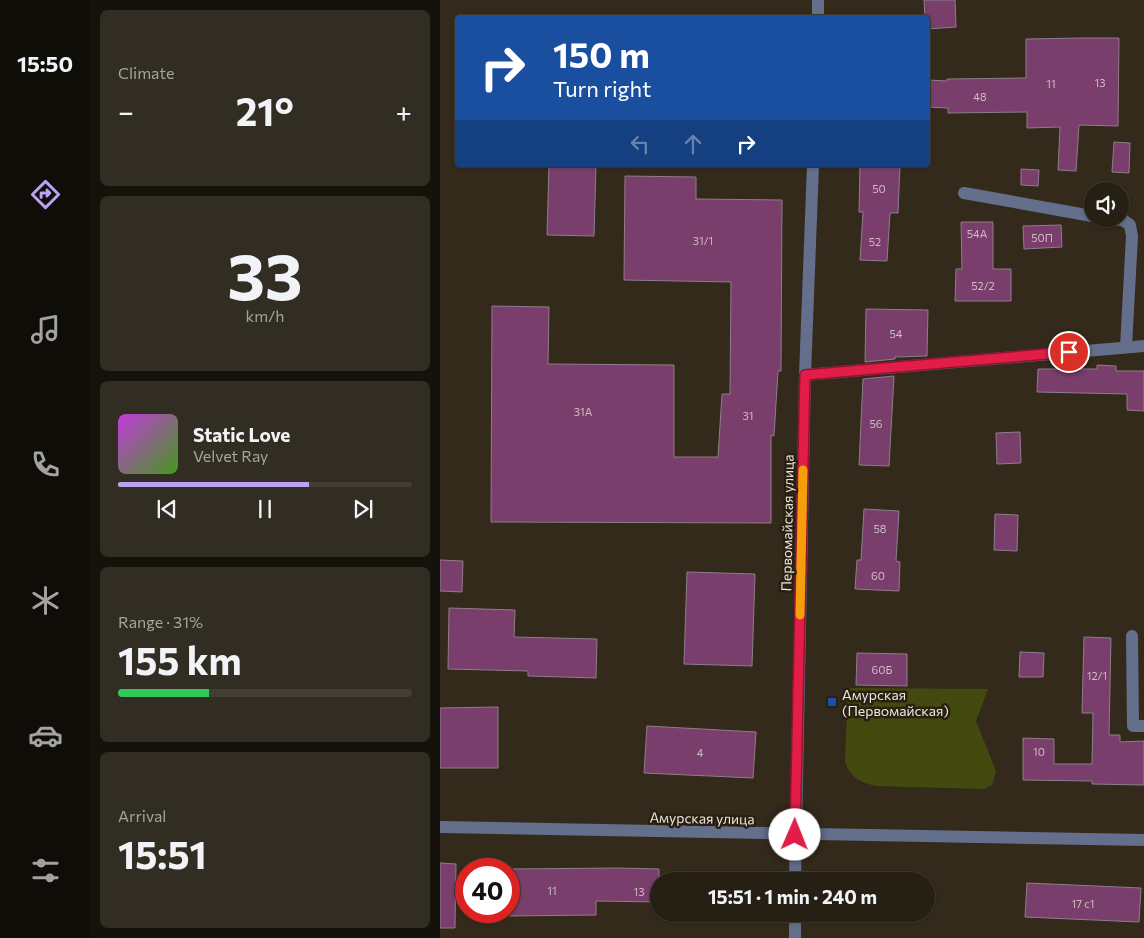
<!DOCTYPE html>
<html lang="en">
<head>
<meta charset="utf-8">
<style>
	:root { --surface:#262014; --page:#322d22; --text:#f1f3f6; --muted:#a4a3a0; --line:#423e34; --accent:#bca0f2 }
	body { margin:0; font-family:Commissioner,sans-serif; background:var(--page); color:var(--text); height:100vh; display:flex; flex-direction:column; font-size:19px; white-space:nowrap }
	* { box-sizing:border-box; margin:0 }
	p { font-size:16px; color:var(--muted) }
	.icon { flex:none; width:28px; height:28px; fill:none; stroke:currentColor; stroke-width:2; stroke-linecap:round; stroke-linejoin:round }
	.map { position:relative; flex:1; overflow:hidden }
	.details { display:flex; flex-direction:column; gap:10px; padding:10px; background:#15120b; width:350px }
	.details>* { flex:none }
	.banner { position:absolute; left:15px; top:15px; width:475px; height:152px; border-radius:5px; box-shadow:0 1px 4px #0004,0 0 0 1px var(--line); background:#1a4fa0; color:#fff; overflow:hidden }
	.tools { position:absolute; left:644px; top:182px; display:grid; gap:10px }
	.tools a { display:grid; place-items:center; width:45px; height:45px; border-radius:50%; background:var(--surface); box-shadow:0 1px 4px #0004,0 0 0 1px var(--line); font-size:25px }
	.speed { position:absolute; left:15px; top:858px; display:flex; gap:10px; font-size:25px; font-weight:700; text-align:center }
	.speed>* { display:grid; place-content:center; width:65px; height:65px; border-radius:50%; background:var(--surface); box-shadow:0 1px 4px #0004,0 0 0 1px var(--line); line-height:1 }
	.speed .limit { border:8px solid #d22; background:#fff; color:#111 }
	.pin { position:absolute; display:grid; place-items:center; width:42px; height:42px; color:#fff; margin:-21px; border:2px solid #fff; border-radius:50%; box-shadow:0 1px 5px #0007 }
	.me { position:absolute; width:55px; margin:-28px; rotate:1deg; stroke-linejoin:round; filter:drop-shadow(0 0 4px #0008) }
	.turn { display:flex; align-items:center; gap:18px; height:105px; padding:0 15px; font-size:22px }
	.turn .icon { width:65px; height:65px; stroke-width:2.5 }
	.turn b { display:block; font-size:35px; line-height:42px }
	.lanes { display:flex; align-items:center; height:48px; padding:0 15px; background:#0003; justify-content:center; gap:25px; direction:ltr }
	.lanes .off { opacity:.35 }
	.big { font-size:38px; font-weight:700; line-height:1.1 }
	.details .widget { flex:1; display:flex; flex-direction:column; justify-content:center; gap:8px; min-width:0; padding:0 18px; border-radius:8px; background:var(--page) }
	.details .dial { align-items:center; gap:0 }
	.dial b { font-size:65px; line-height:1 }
	.song { display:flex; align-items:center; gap:15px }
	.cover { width:60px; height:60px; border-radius:8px; background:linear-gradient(135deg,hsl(290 70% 55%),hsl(100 70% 35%)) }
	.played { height:5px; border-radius:2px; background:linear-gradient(90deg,var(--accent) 65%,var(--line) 65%) }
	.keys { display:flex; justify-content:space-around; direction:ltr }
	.heat { display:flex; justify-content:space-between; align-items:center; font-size:28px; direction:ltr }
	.charge { height:8px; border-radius:4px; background:linear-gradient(90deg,#34c759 31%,var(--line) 0) }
	.trip { position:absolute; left:210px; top:872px; width:285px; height:50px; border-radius:25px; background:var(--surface); box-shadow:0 1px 4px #0004,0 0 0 1px var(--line); font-weight:700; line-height:50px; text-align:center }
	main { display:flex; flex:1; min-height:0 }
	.tabs { display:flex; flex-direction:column; width:90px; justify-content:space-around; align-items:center; background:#0f0d08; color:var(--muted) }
	.tabs .icon { width:35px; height:35px }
	.tabs .on { color:var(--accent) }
	.tabs b { font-size:22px; color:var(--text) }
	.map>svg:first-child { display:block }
</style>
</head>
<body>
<main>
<nav class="tabs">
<b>15:50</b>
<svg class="icon on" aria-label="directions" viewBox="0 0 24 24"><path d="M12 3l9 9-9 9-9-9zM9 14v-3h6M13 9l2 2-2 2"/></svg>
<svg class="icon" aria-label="music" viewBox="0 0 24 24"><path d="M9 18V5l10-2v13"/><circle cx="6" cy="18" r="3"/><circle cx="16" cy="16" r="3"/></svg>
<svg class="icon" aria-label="phone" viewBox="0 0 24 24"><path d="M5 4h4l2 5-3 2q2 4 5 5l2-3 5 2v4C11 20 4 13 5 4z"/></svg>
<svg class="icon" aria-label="climate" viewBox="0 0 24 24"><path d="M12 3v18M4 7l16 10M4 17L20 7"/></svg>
<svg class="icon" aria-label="car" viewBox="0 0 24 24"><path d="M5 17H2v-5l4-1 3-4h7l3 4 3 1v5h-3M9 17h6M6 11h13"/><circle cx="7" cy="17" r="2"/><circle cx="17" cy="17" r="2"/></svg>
<svg class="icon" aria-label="filters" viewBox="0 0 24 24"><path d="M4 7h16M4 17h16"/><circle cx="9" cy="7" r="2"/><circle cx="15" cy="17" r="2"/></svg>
</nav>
<section class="details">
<div class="widget"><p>Climate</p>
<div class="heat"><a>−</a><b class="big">21°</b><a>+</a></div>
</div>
<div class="widget dial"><b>33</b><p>km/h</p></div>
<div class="widget">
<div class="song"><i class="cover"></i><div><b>Static Love</b><p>Velvet Ray</p></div></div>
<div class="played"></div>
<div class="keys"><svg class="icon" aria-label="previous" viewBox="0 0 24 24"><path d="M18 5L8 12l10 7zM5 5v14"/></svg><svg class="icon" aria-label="pause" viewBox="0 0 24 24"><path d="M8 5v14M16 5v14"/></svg><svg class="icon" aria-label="next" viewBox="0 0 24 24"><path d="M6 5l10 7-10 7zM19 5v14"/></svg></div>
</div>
<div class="widget"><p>Range · 31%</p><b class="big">155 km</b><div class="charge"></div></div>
<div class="widget"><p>Arrival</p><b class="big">15:51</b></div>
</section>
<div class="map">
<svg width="704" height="938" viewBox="0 0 704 938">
	<rect width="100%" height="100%" fill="#332a1b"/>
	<path fill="#424a0f" d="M408,688L548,689L536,721L556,771L552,785L544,789L435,786C419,781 410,778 405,761Z"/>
	<g fill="#793e6b" stroke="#8f7d8a">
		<polygon points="484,0 515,0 516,27 488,29 488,18 485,18"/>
		<polygon points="642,38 679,38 678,126 639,125 636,171 618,170 620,127 587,128 587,112 508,113 508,108 488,107 488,80 507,81 507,79 586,78 586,39"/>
		<polygon points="674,142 690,143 689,173 672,172"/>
		<polygon points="109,165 156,165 154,236 107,235"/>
		<polygon points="420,165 460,165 458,213 450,213 447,261 420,260 423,212 419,212"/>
		<polygon points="581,169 599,170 598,186 581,185"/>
		<polygon points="185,176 256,177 256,199 342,200 341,371 338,371 334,436 331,435 331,523 51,522 52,306 109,307 108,364 234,365 234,457 278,457 282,394 290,394 291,282 184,280"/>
		<polygon points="521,222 553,222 553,269 571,269 571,301 515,301 516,269 522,269"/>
		<polygon points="621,225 622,247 584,249 583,226"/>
		<polygon points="426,309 488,310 487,356 455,357 455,359 425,362"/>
		<polygon points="657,365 676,366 676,371 704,371 704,411 687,410 687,394 597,392 598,369 657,369"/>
		<polygon points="454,376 449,466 419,465 423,379"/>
		<polygon points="580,432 581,463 557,464 556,433"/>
		<polygon points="424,509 459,511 456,561 460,562 459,591 415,589 417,560 421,560"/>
		<polygon points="555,514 578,515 577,551 554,550"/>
		<polygon points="0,560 23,561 22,592 0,591"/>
		<polygon points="247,572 315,574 312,666 244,664"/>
		<polygon points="9,608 75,610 74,637 157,639 156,678 88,676 88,671 8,669"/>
		<polygon points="644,637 671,638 669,735 680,735 680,742 704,741 704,785 652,784 652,781 583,780 583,738 614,739 614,764 652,764 653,713 642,713"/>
		<polygon points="580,652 604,653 603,677 579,677"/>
		<polygon points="417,653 467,654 467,686 416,685"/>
		<polygon points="58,707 58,768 0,768 0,708"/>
		<polygon points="207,726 316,732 313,778 204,773"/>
		<polygon points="0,863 16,864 15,928 0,928"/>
		<polygon points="179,868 219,869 219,902 156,901 156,915 69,916 69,869"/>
		<polygon points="587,883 701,888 699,922 585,917"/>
	</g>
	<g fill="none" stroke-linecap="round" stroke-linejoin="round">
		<g stroke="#636f8b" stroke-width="12">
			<polyline points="378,18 378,0"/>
			<polyline points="524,193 652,216"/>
			<polyline points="672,219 683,220 690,225 692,236 686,347"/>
			<polyline points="365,375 704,346"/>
			<polyline points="692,636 693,726 704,726"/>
			<polyline points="0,827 704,840"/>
			<polyline points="355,881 365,375 373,165"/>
			<polyline points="355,938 355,914"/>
		</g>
	</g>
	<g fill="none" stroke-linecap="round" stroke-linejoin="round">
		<g stroke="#92132f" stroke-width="12">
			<polyline id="route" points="355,835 365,375 629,352"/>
		</g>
		<use href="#route" stroke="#e11d48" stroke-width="9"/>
		<polyline stroke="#f59e0b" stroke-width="9" points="360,615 363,470"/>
	</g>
	<rect fill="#1a4fb4" stroke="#292011" stroke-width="2" x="387" y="697" width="10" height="10" rx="2.5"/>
	<g text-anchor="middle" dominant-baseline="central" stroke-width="5" stroke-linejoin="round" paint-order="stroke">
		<g font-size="11" fill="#cebbc0">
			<text x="660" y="82">13</text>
			<text x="611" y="83">11</text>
			<text x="540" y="96">48</text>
			<text x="439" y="188">50</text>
			<text x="537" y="233">54А</text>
			<text x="602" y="237">50П</text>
			<text x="263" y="240">31/1</text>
			<text x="435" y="241">52</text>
			<text x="543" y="285">52/2</text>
			<text x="456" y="333">54</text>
			<text x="143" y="411">31А</text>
			<text x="308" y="415">31</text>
			<text x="436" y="423">56</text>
			<text x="440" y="528">58</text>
			<text x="438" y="575">60</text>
			<text x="442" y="669">60Б</text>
			<text x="657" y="675">12/1</text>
			<text x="599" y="751">10</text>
			<text x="260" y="752">4</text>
			<text x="112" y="890">11</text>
			<text x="199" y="891">13</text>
			<text x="643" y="903">17 с1</text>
		</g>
		<g font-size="14" fill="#ebe5dc" stroke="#292011">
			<text transform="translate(347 523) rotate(-89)">Первомайская улица</text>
			<text transform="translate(262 818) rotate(1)">Амурская улица</text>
		</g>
		<g font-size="14" fill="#ebe5dc" stroke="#292011" text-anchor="start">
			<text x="402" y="694">Амурская<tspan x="402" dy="16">(Первомайская)</tspan></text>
		</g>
	</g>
</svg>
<div class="tools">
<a><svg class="icon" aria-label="sound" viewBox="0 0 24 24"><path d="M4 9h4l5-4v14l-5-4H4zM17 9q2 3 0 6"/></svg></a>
</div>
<div class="speed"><div class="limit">40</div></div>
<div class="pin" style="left:629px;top:352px;background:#d93025"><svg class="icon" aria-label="arrive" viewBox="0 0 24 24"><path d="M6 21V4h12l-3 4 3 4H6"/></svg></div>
<svg class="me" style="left:355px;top:835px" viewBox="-20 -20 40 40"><circle r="19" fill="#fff"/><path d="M0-13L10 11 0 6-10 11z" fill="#e11d48"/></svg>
<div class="trip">15:51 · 1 min · 240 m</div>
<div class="banner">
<div class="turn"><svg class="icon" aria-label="right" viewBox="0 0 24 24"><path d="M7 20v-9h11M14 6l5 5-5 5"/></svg><div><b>150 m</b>Turn right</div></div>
<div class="lanes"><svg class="icon off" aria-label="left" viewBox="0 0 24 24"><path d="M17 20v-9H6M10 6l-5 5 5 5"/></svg><svg class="icon off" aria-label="ahead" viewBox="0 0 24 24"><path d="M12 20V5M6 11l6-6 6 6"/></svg><svg class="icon" aria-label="right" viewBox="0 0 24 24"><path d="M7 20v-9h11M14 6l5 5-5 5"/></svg></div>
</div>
</div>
</main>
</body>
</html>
